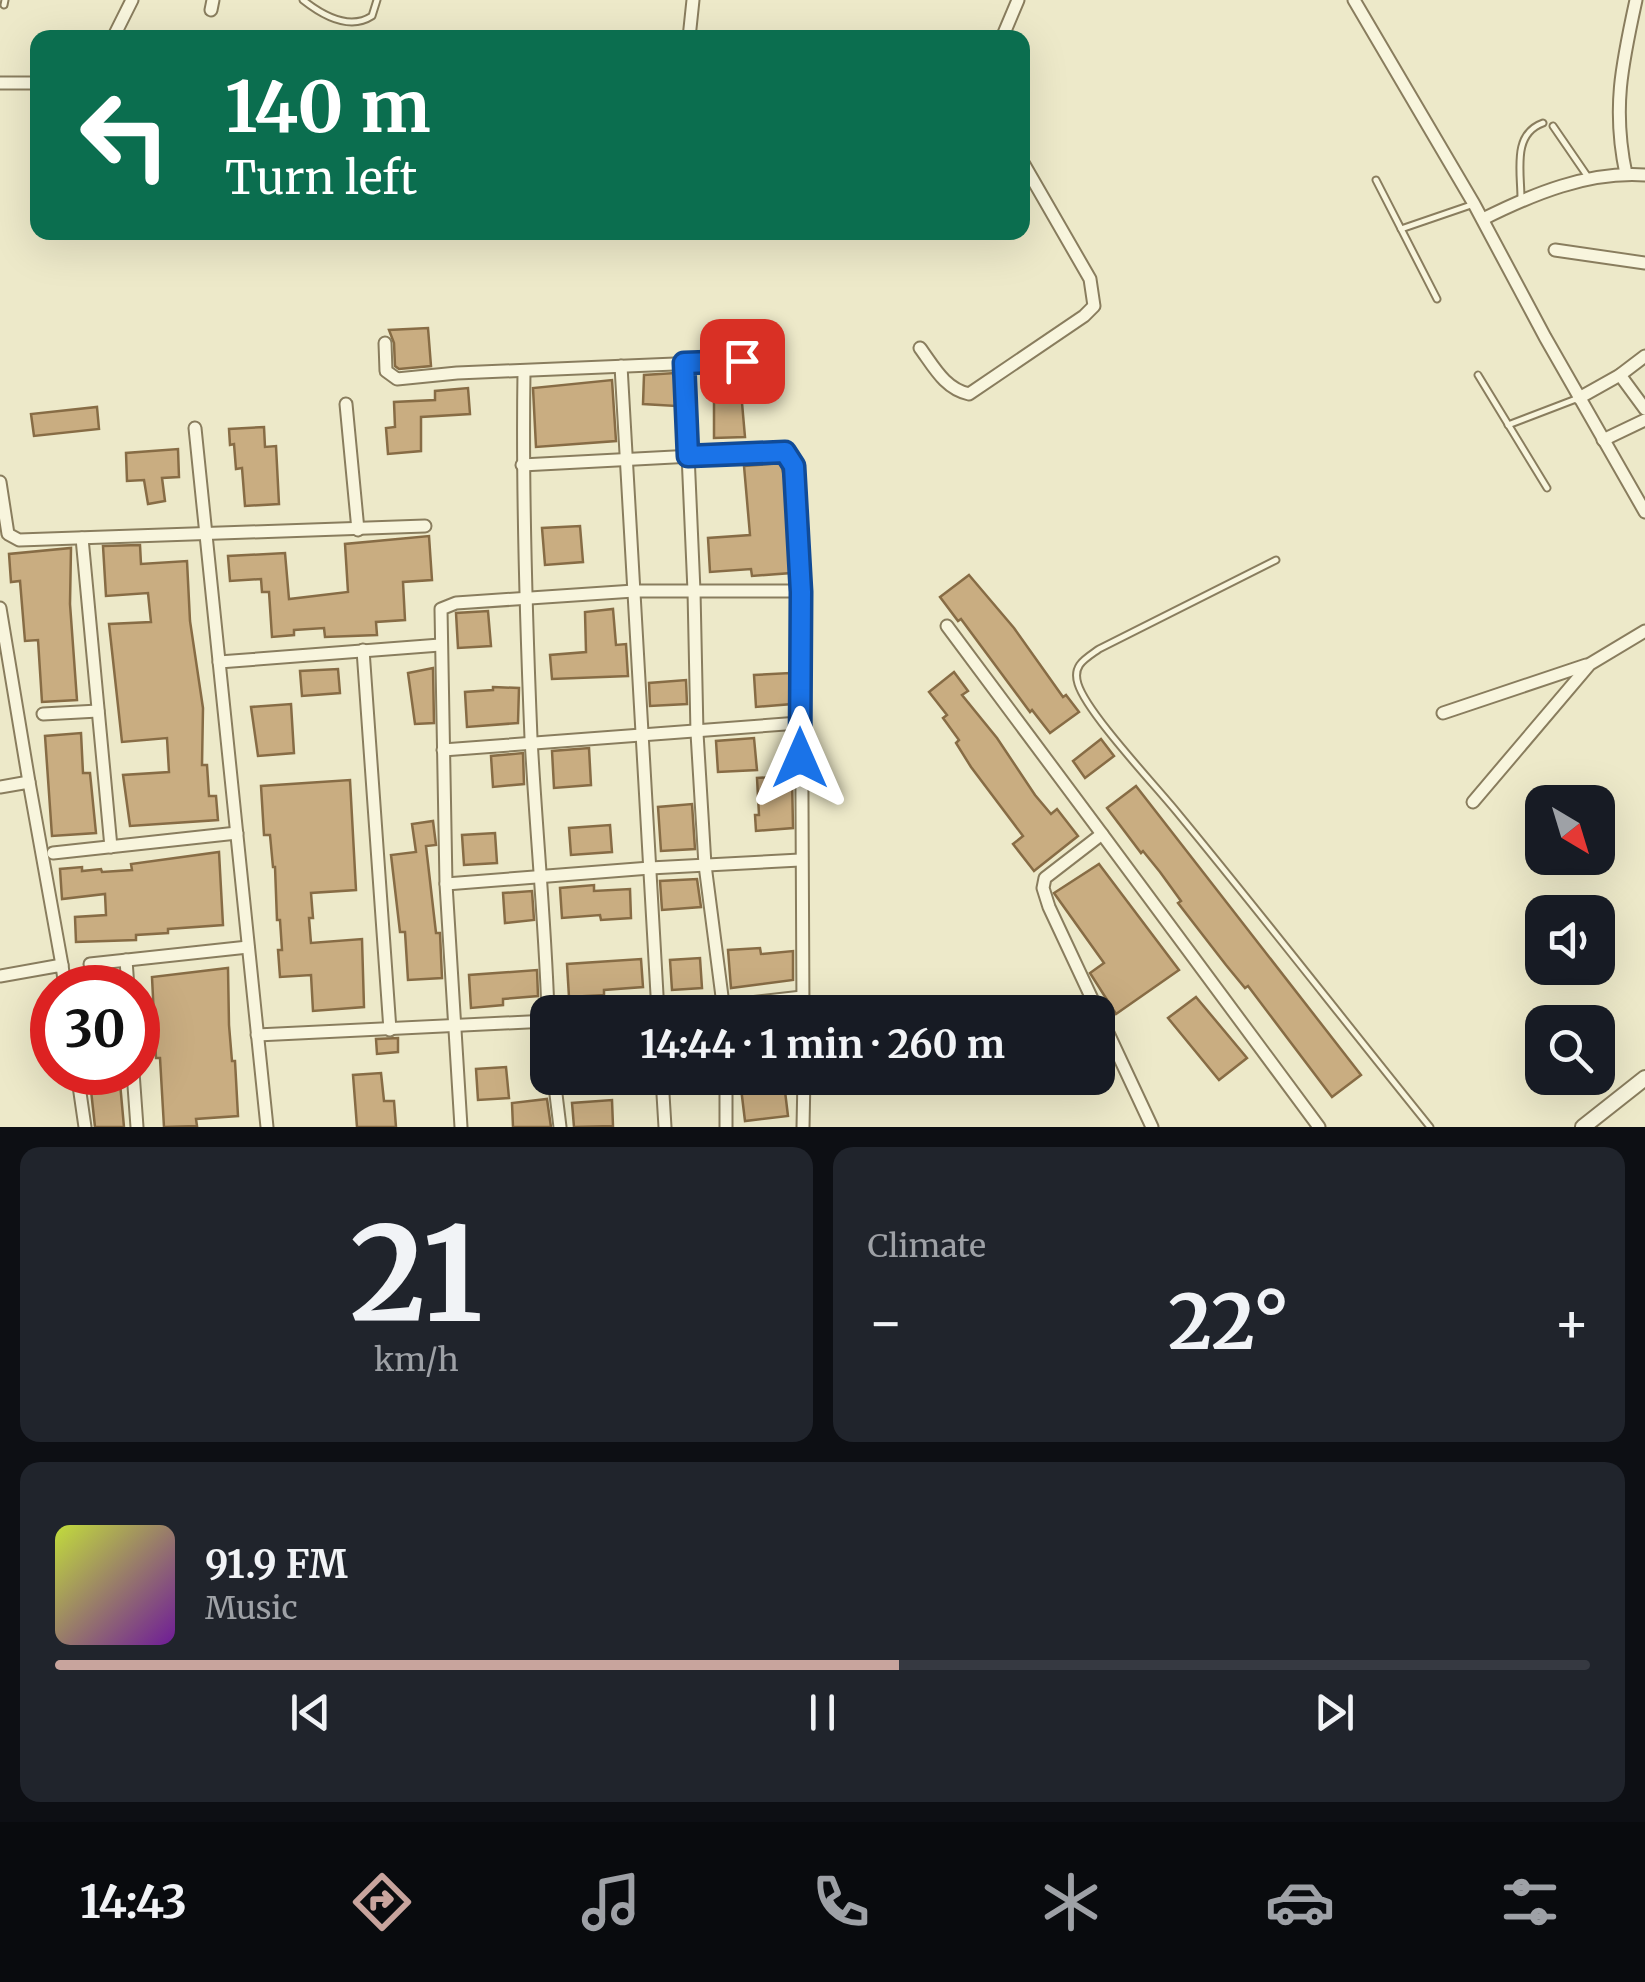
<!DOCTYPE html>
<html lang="en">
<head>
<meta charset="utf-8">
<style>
	:root { --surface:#171b24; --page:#20242c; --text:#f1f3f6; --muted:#9ea1a6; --line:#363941; --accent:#c8a49d }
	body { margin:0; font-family:Merriweather,serif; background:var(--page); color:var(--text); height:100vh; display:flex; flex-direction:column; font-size:38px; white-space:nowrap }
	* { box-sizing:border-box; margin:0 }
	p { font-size:32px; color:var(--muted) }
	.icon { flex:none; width:55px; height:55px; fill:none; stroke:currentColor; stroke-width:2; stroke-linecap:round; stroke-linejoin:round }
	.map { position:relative; height:1127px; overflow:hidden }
	.panel { display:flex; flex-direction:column; gap:20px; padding:20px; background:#0d0f14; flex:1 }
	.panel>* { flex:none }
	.banner { position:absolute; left:30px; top:30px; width:1000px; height:210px; border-radius:20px; box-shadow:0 10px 40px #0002; background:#0b6e4f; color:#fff; overflow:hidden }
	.needle { width:65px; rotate:142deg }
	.tools { position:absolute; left:1525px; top:785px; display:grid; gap:20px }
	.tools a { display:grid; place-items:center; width:90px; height:90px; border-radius:20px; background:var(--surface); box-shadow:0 10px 40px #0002; font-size:50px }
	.speed { position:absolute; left:30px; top:965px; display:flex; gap:20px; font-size:50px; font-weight:700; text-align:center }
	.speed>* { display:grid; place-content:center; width:130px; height:130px; border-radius:50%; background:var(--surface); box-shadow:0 10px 40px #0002; line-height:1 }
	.speed .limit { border:15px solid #d22; background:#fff; color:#111 }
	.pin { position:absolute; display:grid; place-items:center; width:85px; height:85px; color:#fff; margin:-42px; border-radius:20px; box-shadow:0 5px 15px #0006 }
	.me { position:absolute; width:110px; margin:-55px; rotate:0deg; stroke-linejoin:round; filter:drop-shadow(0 0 8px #0008) }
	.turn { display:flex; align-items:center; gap:35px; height:210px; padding:0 30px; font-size:45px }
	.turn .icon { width:130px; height:130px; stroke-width:2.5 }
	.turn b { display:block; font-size:70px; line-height:85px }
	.big { font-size:75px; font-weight:700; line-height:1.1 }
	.panel .widget { flex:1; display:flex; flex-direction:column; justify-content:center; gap:15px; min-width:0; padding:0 35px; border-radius:20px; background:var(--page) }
	.panel .dial { align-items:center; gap:0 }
	.dial b { font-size:130px; line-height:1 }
	.song { display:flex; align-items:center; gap:30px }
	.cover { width:120px; height:120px; border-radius:15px; background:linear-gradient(135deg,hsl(70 70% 55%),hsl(280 70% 35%)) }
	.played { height:10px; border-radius:5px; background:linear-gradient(90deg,var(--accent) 55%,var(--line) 55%) }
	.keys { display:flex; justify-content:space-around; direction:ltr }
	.heat { display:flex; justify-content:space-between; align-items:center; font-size:55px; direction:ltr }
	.panel .tiles { flex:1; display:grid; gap:20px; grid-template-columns:1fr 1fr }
	.widget:last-child { grid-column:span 2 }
	.trip { position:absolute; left:530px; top:995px; width:585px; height:100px; border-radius:20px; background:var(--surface); box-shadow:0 10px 40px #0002; font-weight:700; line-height:100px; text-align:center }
	.dock { display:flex; height:160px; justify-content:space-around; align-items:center; background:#090b0e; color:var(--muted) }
	.dock .icon { width:70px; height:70px }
	.dock .on { color:var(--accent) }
	.dock b { font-size:45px; color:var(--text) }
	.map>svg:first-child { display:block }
</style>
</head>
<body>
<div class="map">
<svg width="1645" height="1127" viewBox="0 0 1645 1127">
	<rect width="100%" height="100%" fill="#ede9c9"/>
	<g fill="#c9ad81" stroke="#876c45" stroke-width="2.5">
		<polygon points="428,328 431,366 399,369 395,366 394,343 389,330"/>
		<polygon points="675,373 676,406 643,404 644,375"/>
		<polygon points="612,380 616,441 536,447 533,388"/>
		<polygon points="740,380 745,437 714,438 714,381"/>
		<polygon points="468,388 470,414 421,417 421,451 388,454 386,428 395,427 394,402 435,400 435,391"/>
		<polygon points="97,407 99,429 34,436 31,414"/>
		<polygon points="264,427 265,447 276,446 279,504 245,506 242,468 236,469 234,444 230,445 229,429"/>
		<polygon points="178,449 179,477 162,478 165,501 148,504 144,480 127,481 126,453"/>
		<polygon points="781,463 786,486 791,573 752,576 751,569 710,572 708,538 750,535 744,466"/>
		<polygon points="580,526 583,562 545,565 542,528"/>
		<polygon points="429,536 432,580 403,582 405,620 376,622 377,635 325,637 324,628 294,630 294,635 272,637 269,592 262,592 261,579 230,581 228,556 285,553 289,599 348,592 345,544"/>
		<polygon points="140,545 141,564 187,561 190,621 203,708 202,765 207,765 209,796 216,796 218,820 130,826 123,775 169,772 167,738 122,742 109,624 151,622 148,593 106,596 103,546"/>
		<polygon points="71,548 70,604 77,700 42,702 38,640 25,641 20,581 11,582 9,554"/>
		<polygon points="969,575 1014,628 1063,697 1066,695 1079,712 1050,733 1032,710 1030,712 961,619 958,621 940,597"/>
		<polygon points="613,609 616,645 626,644 628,676 552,679 550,655 586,652 585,612"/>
		<polygon points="488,611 491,646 458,648 456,613"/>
		<polygon points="433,668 434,723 415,724 408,673"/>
		<polygon points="338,669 340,693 302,696 300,671"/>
		<polygon points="954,672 968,691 962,695 997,738 1035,795 1051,814 1057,809 1078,836 1034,871 1013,844 1023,836 971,767 956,743 959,740 943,718 947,715 929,692"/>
		<polygon points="790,673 792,704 756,707 754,675"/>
		<polygon points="686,680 687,704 650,706 649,683"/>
		<polygon points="493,687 519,688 518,723 467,727 465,692 493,690"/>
		<polygon points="291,704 294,753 258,756 251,707"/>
		<polygon points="81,733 83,773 90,773 96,833 52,836 45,736"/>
		<polygon points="754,738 757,770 718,772 716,741"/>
		<polygon points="1101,739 1114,756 1085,778 1073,761"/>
		<polygon points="589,748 591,785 554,788 552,751"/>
		<polygon points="523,753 524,784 493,787 491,756"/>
		<polygon points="792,776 793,828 756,831 755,815 759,815 757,778"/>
		<polygon points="350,780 356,890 311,893 313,918 309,918 311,943 362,939 364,1007 313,1011 311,975 280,977 278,950 282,950 280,920 277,920 275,867 273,867 270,835 264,835 261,786"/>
		<polygon points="1136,786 1361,1075 1332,1097 1248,986 1245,988 1226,965 1178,903 1181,901 1160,872 1143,851 1141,853 1107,808"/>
		<polygon points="692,804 695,849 661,851 658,807"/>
		<polygon points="433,821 436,845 426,846 436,933 440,933 442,978 408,980 405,932 400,932 391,855 416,852 412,824"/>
		<polygon points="610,825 612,852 571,855 569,828"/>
		<polygon points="495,833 497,863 464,865 462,835"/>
		<polygon points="219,852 223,925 168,929 168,933 136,935 136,940 76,942 75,917 106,915 105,894 62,899 60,869 82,867 82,871 101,869 102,872 132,870 131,864"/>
		<polygon points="1099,864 1179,970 1116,1014 1090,973 1104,963 1054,893"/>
		<polygon points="697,879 701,907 662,910 660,881"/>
		<polygon points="594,885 594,891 630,889 631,918 601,920 600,915 562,918 560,888"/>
		<polygon points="532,891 534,920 505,923 503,893"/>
		<polygon points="760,948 761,954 793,951 793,980 731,988 728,950"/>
		<polygon points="700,958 702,988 672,990 670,960"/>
		<polygon points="641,959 643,987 604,990 604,995 569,997 567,964"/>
		<polygon points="228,968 229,1025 232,1061 235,1061 238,1116 196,1119 197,1126 164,1127 160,1058 156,1058 152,977"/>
		<polygon points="537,970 538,996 503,999 503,1005 471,1008 469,975"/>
		<polygon points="1196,997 1247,1058 1219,1080 1168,1018"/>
		<polygon points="398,1038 398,1052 377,1054 376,1039"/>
		<polygon points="506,1067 509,1098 478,1100 476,1069"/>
		<polygon points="89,1072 119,1072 124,1127 95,1127"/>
		<polygon points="381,1073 384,1101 394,1101 396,1127 357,1127 353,1075"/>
		<polygon points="784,1083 788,1116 745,1121 741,1088"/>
		<polygon points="547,1099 551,1127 513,1127 512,1103"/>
		<polygon points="612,1100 613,1126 574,1127 572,1103"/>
	</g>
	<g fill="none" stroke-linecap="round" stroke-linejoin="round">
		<g stroke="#897d5e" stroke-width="9">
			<g id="service">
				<path d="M303,0C322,15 349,31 372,16L377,0"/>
				<polyline points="4,5 5,0"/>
				<polyline points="1553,126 1588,177"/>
				<polyline points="1376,180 1437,299"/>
				<path d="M1521,199C1521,171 1512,134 1543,123"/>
				<polyline points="1401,229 1474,204"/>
				<polyline points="1478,375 1547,488"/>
				<polyline points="1508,425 1576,399"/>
				<path d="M1276,560L1099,649C1085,659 1072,665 1078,684C1087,713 1154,784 1176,811C1262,915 1345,1022 1430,1127"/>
			</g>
		</g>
		<g stroke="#897d5e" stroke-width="15">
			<g id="minor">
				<polyline points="1354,0 1474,204 1545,337 1645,512"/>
				<polyline points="211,10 213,0"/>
				<polyline points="113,38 132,0"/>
				<polyline points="689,38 693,0"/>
				<polyline points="1002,38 1018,0"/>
				<polyline points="0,83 38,83"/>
				<path d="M1626,174C1612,109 1622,64 1636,0"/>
				<path d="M1483,219C1533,194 1588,171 1645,175"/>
				<polyline points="1555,250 1645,263"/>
				<polyline points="385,343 386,371 397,379 457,373 771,360"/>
				<path d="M920,348C934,367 945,389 969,394L1084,316L1094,306L1090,279L1022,161"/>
				<polyline points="684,363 694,591 697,733 705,865 724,1012"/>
				<polyline points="621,366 658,1012"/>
				<path d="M524,372C522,494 526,616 531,738C536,830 545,921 548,1012"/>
				<polyline points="1620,375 1645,409"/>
				<polyline points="1579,398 1620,375 1645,356"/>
				<polyline points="346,404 358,530"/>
				<polyline points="195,428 267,1127"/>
				<polyline points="1603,440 1645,420"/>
				<polyline points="522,465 770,452 785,452 789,456 795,485 801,591 803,1012"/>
				<polyline points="0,482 8,534 19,540 425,526"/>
				<polyline points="82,538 111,847"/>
				<polyline points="0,608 29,782"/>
				<polyline points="947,626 1102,834"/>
				<polyline points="363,650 390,1030"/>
				<polyline points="219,662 440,645"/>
				<polyline points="1443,713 1586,665"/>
				<polyline points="43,714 98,711"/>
				<polyline points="443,750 799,723"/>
				<polyline points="0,787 29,782 62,965"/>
				<polyline points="1473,802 1590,664 1645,631"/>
				<polyline points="53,853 237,833"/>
				<polyline points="446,884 650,868 800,860"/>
				<polyline points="126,960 128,988"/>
				<polyline points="90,964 248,947"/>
				<polyline points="0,976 62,965 65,988"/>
				<polyline points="672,1012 802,997"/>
				<polyline points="257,1035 548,1021"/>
				<polyline points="77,1072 85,1127"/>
				<polyline points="133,1072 137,1127"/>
				<polyline points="554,1078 560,1127"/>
				<polyline points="662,1078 665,1127"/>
				<polyline points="461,1127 446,884 441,609 456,603 634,591 801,591"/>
				<polyline points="726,1127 726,1078"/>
				<polyline points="803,1127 804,1078"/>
				<polyline points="1152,1127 1049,907 1043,888 1045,878 1102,834 1319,1127"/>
			</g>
		</g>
		<g stroke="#897d5e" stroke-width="18">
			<polyline id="tertiary" points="1583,1127 1645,1078"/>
		</g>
		<use href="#service" stroke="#f8f5dd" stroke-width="5"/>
		<use href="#minor" stroke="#f8f5dd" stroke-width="11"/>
		<use href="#tertiary" stroke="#f8f5dd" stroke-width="14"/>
	</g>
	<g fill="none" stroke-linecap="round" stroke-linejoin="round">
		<g stroke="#114b97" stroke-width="25">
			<polyline id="route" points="742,361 684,363 688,456 785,452 794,466 801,592 800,758"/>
		</g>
		<use href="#route" stroke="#1a73e8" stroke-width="18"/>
	</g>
</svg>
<div class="tools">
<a><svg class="needle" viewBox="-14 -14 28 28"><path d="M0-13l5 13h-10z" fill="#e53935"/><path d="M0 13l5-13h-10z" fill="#9ea1a6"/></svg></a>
<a><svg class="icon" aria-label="sound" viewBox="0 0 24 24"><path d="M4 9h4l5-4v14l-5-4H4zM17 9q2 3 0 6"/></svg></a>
<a><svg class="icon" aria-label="search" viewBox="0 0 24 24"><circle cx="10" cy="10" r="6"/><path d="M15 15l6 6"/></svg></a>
</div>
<div class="speed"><div class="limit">30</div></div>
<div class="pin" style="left:742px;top:361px;background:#d93025"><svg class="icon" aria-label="arrive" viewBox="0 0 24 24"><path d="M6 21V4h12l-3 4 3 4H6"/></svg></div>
<svg class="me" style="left:800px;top:758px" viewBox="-20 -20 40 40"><path d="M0-17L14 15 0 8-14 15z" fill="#1a73e8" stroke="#fff" stroke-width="4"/></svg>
<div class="trip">14:44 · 1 min · 260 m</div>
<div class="banner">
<div class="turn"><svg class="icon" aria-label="left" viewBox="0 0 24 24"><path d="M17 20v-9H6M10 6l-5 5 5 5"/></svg><div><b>140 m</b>Turn left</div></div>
</div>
</div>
<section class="panel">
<div class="tiles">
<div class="widget dial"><b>21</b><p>km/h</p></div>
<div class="widget"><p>Climate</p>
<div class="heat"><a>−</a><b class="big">22°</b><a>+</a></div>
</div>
<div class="widget">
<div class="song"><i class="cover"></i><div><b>91.9 FM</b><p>Music</p></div></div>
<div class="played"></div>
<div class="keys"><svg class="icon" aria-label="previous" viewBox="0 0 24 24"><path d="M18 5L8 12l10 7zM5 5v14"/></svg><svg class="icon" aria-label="pause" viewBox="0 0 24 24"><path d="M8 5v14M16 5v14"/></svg><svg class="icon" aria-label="next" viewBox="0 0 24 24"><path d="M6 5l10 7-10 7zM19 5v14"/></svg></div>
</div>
</div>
</section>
<nav class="dock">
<b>14:43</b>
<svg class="icon on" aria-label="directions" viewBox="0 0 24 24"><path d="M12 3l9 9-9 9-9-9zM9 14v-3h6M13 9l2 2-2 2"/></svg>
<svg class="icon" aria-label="music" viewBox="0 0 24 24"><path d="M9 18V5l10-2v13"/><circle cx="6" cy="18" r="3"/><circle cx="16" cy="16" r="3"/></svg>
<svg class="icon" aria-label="phone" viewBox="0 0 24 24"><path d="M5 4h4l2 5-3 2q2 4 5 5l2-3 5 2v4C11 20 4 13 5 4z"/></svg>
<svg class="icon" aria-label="climate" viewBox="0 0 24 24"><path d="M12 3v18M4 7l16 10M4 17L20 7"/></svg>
<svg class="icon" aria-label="car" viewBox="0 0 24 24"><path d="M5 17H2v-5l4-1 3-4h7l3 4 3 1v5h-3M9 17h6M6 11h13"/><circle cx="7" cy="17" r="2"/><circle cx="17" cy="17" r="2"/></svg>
<svg class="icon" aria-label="filters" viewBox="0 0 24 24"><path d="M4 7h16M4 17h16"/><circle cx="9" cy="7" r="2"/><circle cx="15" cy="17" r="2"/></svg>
</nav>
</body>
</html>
